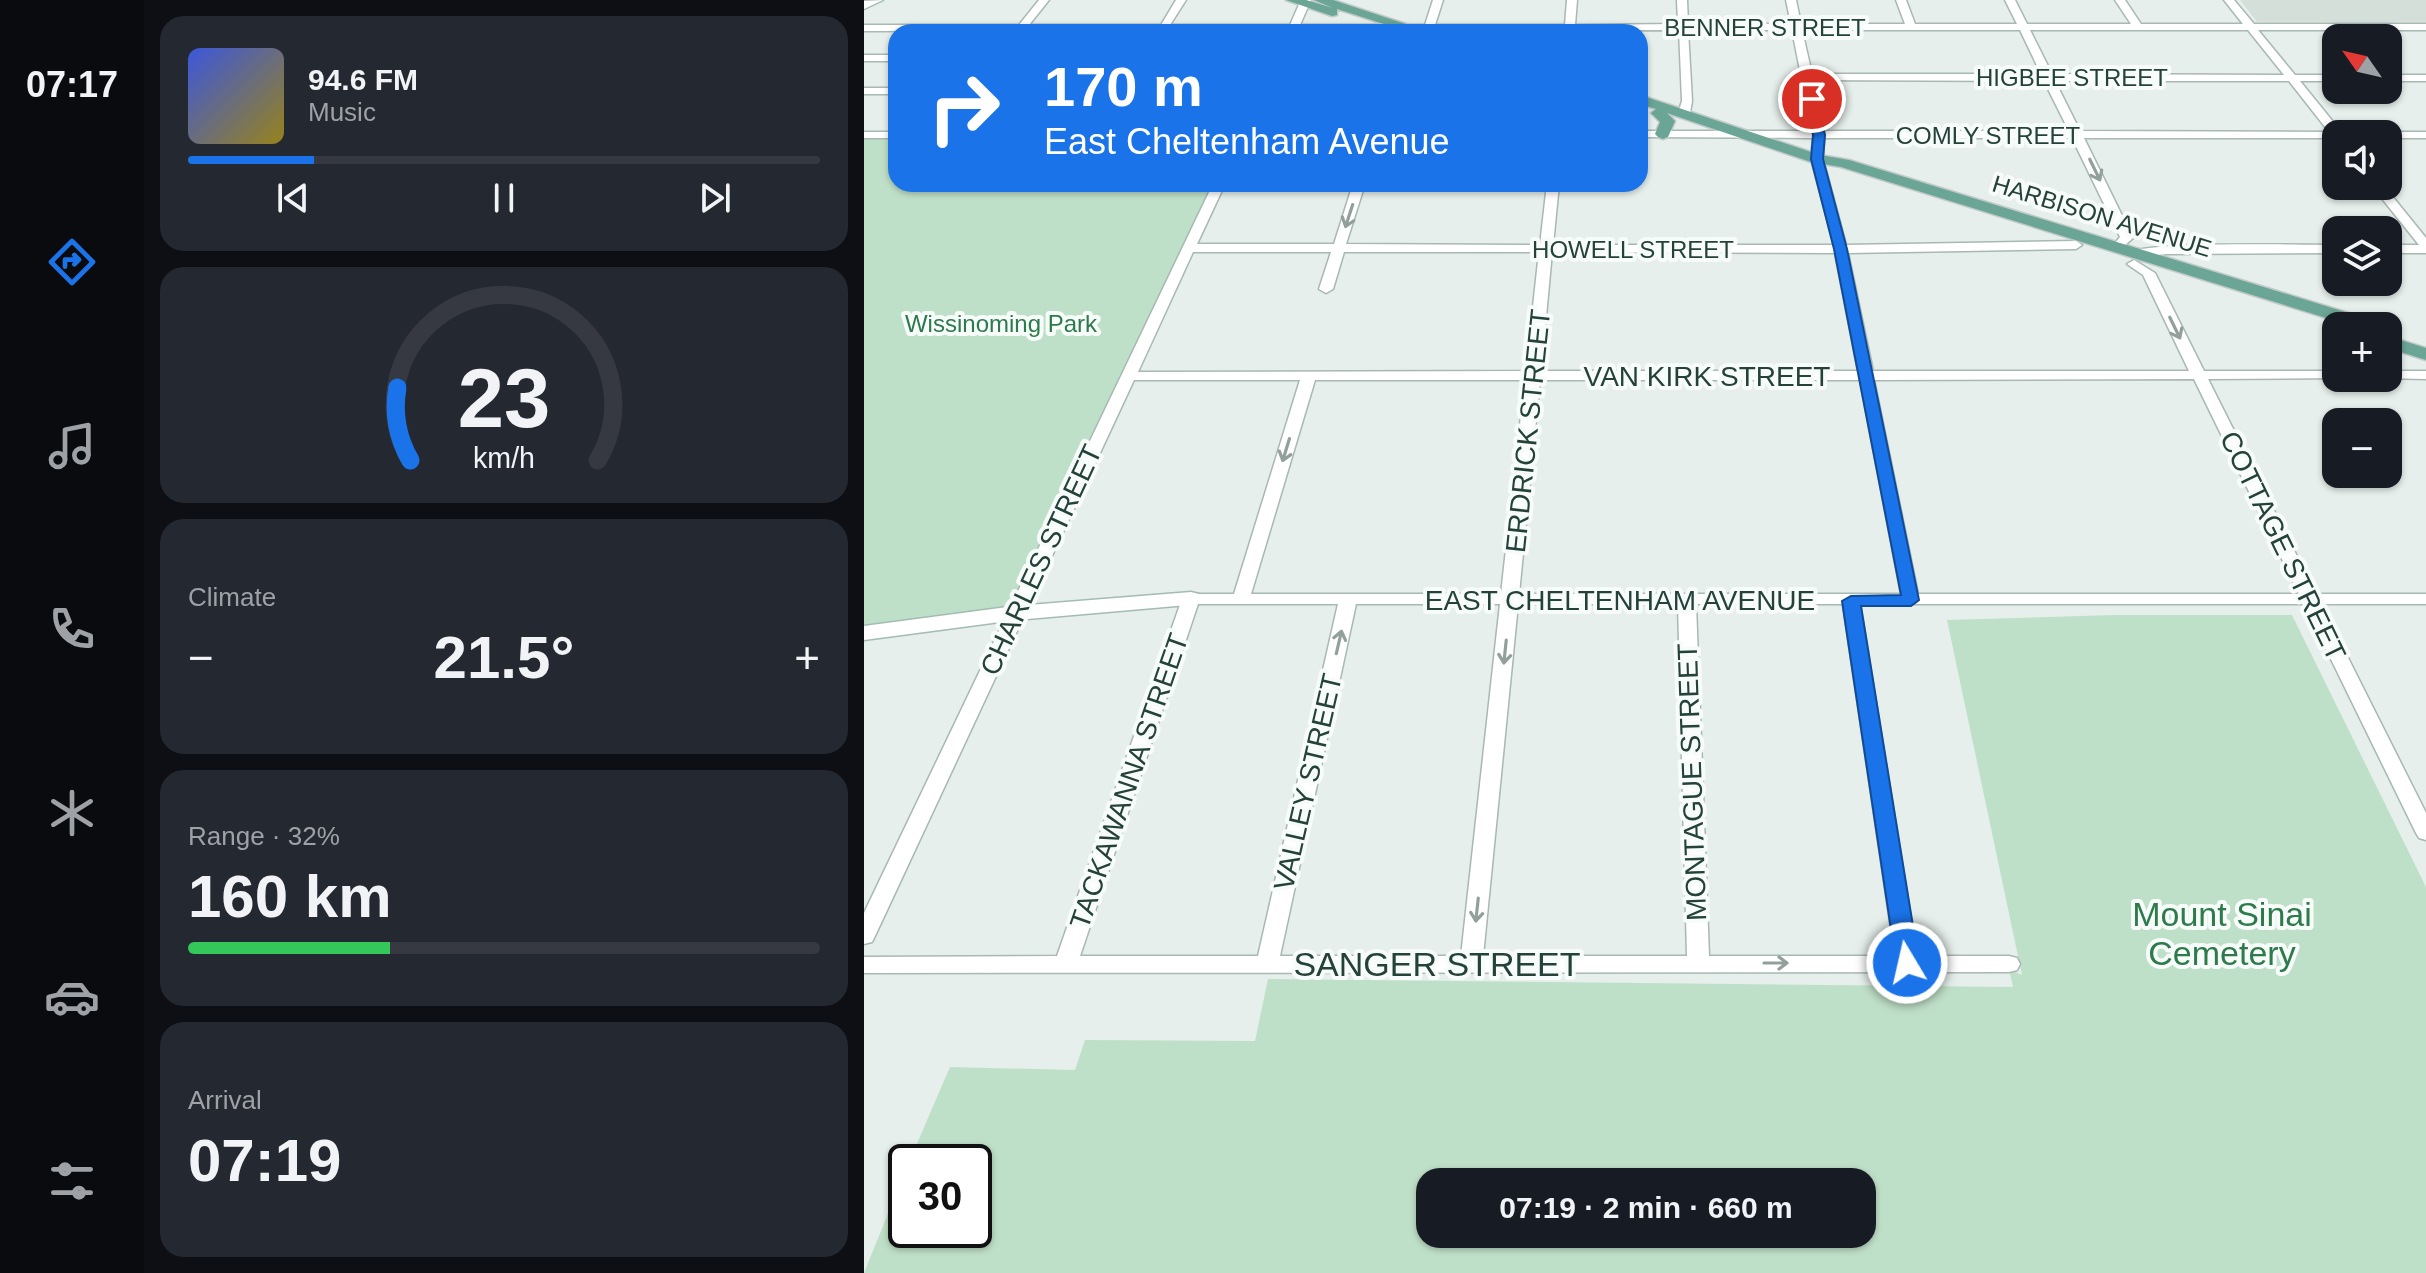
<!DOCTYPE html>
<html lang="en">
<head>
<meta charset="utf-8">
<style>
	:root { --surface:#171b24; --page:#242831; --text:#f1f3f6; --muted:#9ea1a6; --line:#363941; --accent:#1a73e8 }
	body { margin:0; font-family:Helvetica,sans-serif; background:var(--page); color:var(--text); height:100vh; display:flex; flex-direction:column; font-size:30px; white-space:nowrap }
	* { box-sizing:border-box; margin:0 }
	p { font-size:26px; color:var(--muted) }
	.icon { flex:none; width:44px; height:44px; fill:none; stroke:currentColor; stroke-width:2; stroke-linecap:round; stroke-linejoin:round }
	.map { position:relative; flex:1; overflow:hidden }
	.details { display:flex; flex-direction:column; gap:16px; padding:16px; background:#0d0f14; width:720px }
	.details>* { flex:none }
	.top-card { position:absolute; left:24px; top:24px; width:760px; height:168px; border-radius:24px; box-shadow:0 2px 6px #0004; background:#1a73e8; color:#fff; overflow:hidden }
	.needle { width:52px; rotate:304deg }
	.buttons { position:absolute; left:1458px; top:24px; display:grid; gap:16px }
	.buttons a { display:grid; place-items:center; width:80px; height:80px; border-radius:16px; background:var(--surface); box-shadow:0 2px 6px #0004; font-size:40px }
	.speed { position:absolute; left:24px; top:1144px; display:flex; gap:16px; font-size:40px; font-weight:700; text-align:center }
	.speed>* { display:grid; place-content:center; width:104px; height:104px; border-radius:50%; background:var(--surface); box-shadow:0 2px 6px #0004; line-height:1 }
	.speed .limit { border:4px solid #111; border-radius:12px; background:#fff; color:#111 }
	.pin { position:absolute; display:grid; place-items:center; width:68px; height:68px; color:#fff; margin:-34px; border:4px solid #fff; border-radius:50%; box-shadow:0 2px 8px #0007 }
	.me { position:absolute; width:88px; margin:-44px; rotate:351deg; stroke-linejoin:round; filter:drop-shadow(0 0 6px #0008) }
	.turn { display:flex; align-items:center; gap:28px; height:168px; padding:0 24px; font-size:36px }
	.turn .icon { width:104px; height:104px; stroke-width:2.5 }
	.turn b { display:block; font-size:56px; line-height:68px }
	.big { font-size:60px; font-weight:700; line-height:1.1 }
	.details .widget { flex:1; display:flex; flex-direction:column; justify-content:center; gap:12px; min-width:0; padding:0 28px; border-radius:24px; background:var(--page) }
	.details .dial { align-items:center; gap:0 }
	.dial svg { height:208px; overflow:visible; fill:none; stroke:var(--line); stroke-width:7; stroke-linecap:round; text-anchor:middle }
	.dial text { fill:var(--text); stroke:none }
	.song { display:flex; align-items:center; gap:24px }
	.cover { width:96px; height:96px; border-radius:12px; background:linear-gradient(135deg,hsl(230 70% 55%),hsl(50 70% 35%)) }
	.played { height:8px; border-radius:4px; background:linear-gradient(90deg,var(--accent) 20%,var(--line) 20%) }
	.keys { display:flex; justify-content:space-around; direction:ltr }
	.heat { display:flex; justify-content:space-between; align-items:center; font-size:44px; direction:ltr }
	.charge { height:12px; border-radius:6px; background:linear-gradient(90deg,#34c759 32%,var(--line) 0) }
	.trip { position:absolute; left:552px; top:1168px; width:460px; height:80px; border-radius:24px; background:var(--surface); box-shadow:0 2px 6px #0004; font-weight:700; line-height:80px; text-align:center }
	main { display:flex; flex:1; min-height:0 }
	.tabs { display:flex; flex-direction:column; width:144px; justify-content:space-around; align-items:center; background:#090b0e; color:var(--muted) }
	.tabs .icon { width:56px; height:56px }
	.tabs .on { color:var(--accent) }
	.tabs b { font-size:36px; color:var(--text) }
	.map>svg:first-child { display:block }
</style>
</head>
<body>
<main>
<nav class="tabs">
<b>07:17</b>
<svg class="icon on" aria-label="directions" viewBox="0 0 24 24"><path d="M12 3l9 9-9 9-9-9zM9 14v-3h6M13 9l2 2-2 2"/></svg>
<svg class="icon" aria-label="music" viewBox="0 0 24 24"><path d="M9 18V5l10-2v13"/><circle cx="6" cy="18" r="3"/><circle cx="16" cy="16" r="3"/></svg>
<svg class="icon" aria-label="phone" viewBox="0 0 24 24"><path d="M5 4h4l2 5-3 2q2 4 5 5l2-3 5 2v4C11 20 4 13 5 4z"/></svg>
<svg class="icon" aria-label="climate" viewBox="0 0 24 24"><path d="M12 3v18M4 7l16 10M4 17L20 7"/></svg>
<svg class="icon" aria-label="car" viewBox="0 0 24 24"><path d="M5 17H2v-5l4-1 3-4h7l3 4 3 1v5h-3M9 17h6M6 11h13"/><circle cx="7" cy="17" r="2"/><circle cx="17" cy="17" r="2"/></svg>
<svg class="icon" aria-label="filters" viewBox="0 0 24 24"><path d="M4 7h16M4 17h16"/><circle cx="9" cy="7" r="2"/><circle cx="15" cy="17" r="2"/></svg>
</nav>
<section class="details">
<div class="widget">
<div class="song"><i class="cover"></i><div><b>94.6 FM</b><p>Music</p></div></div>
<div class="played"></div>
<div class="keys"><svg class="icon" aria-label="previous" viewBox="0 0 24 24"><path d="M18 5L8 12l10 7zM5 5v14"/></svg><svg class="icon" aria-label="pause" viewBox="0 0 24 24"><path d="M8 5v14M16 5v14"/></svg><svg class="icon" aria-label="next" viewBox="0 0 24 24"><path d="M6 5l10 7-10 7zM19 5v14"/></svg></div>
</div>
<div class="widget dial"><svg viewBox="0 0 100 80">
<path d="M14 69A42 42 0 1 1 86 69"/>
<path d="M14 69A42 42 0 0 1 9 41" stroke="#1a73e8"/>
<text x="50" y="56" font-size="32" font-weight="700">23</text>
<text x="50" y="72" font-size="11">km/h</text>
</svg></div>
<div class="widget"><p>Climate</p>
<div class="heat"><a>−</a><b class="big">21.5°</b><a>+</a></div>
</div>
<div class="widget"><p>Range · 32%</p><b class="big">160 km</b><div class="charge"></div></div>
<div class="widget"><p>Arrival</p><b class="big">07:19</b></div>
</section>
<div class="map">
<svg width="1562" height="1273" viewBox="0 0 1562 1273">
	<rect width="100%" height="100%" fill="#e6efeb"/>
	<polygon fill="#d4dfda" points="1376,0 1562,0 1562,22 1393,22"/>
	<g fill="#bfe0c8" fill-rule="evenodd">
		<polygon points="0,135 32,135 32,184 355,184 151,613 0,633"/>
		<path d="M1250,615H1428L1562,887V1273H0L42,1169V1230H110V1162H45L86,1067L211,1070L221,1040L391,1041L404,979L1149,987L1145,969L1158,975L1083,620ZM566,1182H998V1234H566Z"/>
	</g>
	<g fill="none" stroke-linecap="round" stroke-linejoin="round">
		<g stroke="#a8b8b2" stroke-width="3">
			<g id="street">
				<path d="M175,0H185L165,25H297L312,0H322L306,25H426L437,0H447L436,25H561L569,0H579L571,25H701L703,0H713L711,25L814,24L813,0H823L824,24H927L922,0H932L937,24H1041L1032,0H1042L1051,24H1153L1141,0H1151L1163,24H1267L1251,0H1261L1277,24H1379L1360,0H1370L1390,24H1562V30H1394L1431,75H1472V81H1436L1479,134H1472V138H1220L1269,238L1253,252L1247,248L1256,237L1208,138H960L959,159L982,245L1212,241L1218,245L1212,249L984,253L1009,371H1325L1279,275L1263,264L1270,260L1291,273L1340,371H1472V378H1477L1344,379L1452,594H1562V604H1457L1562,813V840L1555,838L1552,833L1440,604H996L1053,956H1145L1153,958L1156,964L1153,970L1145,972L0,973V957L193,956L318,599L327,594H370L436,380H270L11,936L8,942L0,944V913L349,184H361L333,244H470L489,184H501L482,244L676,245L683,184H695L689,245H970L947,159L949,138L776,137V131H948L928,30H824L828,101L826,113L820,116L814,113L818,101L815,30L0,31V25H155ZM938,30H1156L1177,74H948ZM1166,30H1384L1420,75L1188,74ZM949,80L1180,81L1205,131H960ZM1191,81H1425L1465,132L1216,131ZM329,252H467L455,289L462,293L469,289L480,252H675L662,371L274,372ZM688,252L971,253L994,371H677ZM1330,379L1435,594H1054L1010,380ZM451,380H661L637,594H387ZM676,380H996L1037,594H655ZM334,604H474L394,956H216ZM492,604H636L597,956H416ZM654,604H814L823,956H619ZM832,604H979L1031,956H845Z"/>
				<rect x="0" y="55" width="32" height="6"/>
				<rect x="1524" y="75" width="38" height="6"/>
				<rect x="0" y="88" width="32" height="6"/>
				<rect x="0" y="132" width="32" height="6"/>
				<polygon points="1524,132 1562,132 1562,138 1524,138 1524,134 1519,134"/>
				<polygon points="1508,186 1520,186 1562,238 1562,253 1524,253 1524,245 1555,245"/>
				<path d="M1472,245V253L1303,254L1271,257L1265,253C1282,241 1440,245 1472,245Z"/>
				<polygon points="1524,371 1562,371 1562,379 1519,378 1524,378"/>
			</g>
		</g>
		<g stroke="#a4bbb3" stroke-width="3">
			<g id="secondary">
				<polygon points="19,0 0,9 0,1"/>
				<polygon points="327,592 335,594 339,599 335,604 151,620 0,640 0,626 151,606"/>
			</g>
		</g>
		<g stroke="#c2cac8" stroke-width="3">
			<g id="primary">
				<polygon points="422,0 442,0 469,8 450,0 469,0 566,32 545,32 473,9 473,15 468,16"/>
				<polygon points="776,95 956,155 985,160 1514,322 1516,326 1488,326 977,167 947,162 803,113 811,121 804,137 799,139 794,137 791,134 796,122 787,113 792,109 776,104"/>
				<polygon points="1524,336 1562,348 1562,360 1524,348"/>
			</g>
		</g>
		<use href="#street" fill="#fff" fill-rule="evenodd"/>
		<use href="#secondary" fill="#fff" fill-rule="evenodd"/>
		<use href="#primary" fill="#6aa596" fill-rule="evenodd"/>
	</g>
	<defs><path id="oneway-shaft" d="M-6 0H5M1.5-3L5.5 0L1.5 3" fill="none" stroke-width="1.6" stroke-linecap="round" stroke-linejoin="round" transform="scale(2)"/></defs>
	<g stroke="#92a09c">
		<use href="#oneway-shaft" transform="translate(1231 170) rotate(64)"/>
		<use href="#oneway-shaft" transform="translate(485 216) rotate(108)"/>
		<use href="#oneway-shaft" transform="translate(1311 328) rotate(64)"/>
		<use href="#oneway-shaft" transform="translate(422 450) rotate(107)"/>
		<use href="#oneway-shaft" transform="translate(475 642) rotate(-77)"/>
		<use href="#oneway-shaft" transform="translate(641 652) rotate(96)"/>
		<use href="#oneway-shaft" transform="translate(613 910) rotate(96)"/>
		<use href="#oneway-shaft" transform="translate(912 963)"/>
	</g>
	<polygon fill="#1a73e8" stroke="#114b97" stroke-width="2" points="948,96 953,99 961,135 959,159 983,249 1055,600 1047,606 997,606 1055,963 1051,969 1043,972 1035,969 1032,963 978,601 987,596 1037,595 970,249 947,159 949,135 942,99"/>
	<g text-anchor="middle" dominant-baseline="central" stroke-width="8" stroke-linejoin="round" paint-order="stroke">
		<g font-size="24" fill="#24423a" stroke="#f7fbf9">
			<text x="901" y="27">BENNER STREET</text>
			<text x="1208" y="77">HIGBEE STREET</text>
			<text x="1124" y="135">COMLY STREET</text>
			<text transform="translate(1238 216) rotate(17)">HARBISON AVENUE</text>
			<text x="769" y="249">HOWELL STREET</text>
		</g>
		<g font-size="24" fill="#2d7a4b" stroke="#f7fbf9">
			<text x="137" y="323">Wissinoming Park</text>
		</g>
		<g font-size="28" fill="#24423a" stroke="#f7fbf9">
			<text x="843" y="376">VAN KIRK STREET</text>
			<text transform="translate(664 431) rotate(-84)">ERDRICK STREET</text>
			<text transform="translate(1419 546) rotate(64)">COTTAGE STREET</text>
			<text transform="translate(177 560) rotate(-65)">CHARLES STREET</text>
			<text x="756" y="600">EAST CHELTENHAM AVENUE</text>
			<text transform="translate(265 781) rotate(-71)">TACKAWANNA STREET</text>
			<text transform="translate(444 782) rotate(-77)">VALLEY STREET</text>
			<text transform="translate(828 782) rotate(-92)">MONTAGUE STREET</text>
		</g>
		<g font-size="34" fill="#2d7a4b" stroke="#f7fbf9">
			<text x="1358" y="914">Mount Sinai<tspan x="1358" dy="39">Cemetery</tspan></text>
		</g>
		<g font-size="34" fill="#24423a" stroke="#f7fbf9">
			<text x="573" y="964">SANGER STREET</text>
		</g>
	</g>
</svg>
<div class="buttons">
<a><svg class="needle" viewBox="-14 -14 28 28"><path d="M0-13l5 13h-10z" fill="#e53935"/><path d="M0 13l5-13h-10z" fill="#9ea1a6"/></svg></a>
<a><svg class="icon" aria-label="sound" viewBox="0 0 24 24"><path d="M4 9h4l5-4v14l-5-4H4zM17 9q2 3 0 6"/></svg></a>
<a><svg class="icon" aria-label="layers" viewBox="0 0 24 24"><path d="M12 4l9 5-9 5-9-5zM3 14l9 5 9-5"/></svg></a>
<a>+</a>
<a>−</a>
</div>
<div class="speed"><div class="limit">30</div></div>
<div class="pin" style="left:948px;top:99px;background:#d93025"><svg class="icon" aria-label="arrive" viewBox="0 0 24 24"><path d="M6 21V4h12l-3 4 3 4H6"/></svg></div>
<svg class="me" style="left:1043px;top:963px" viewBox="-20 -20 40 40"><circle r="17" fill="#1a73e8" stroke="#fff" stroke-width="3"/><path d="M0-11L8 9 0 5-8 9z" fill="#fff"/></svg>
<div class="trip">07:19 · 2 min · 660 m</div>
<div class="top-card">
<div class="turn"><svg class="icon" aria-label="right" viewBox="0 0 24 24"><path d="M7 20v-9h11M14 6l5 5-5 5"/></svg><div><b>170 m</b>East Cheltenham Avenue</div></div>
</div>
</div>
</main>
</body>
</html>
